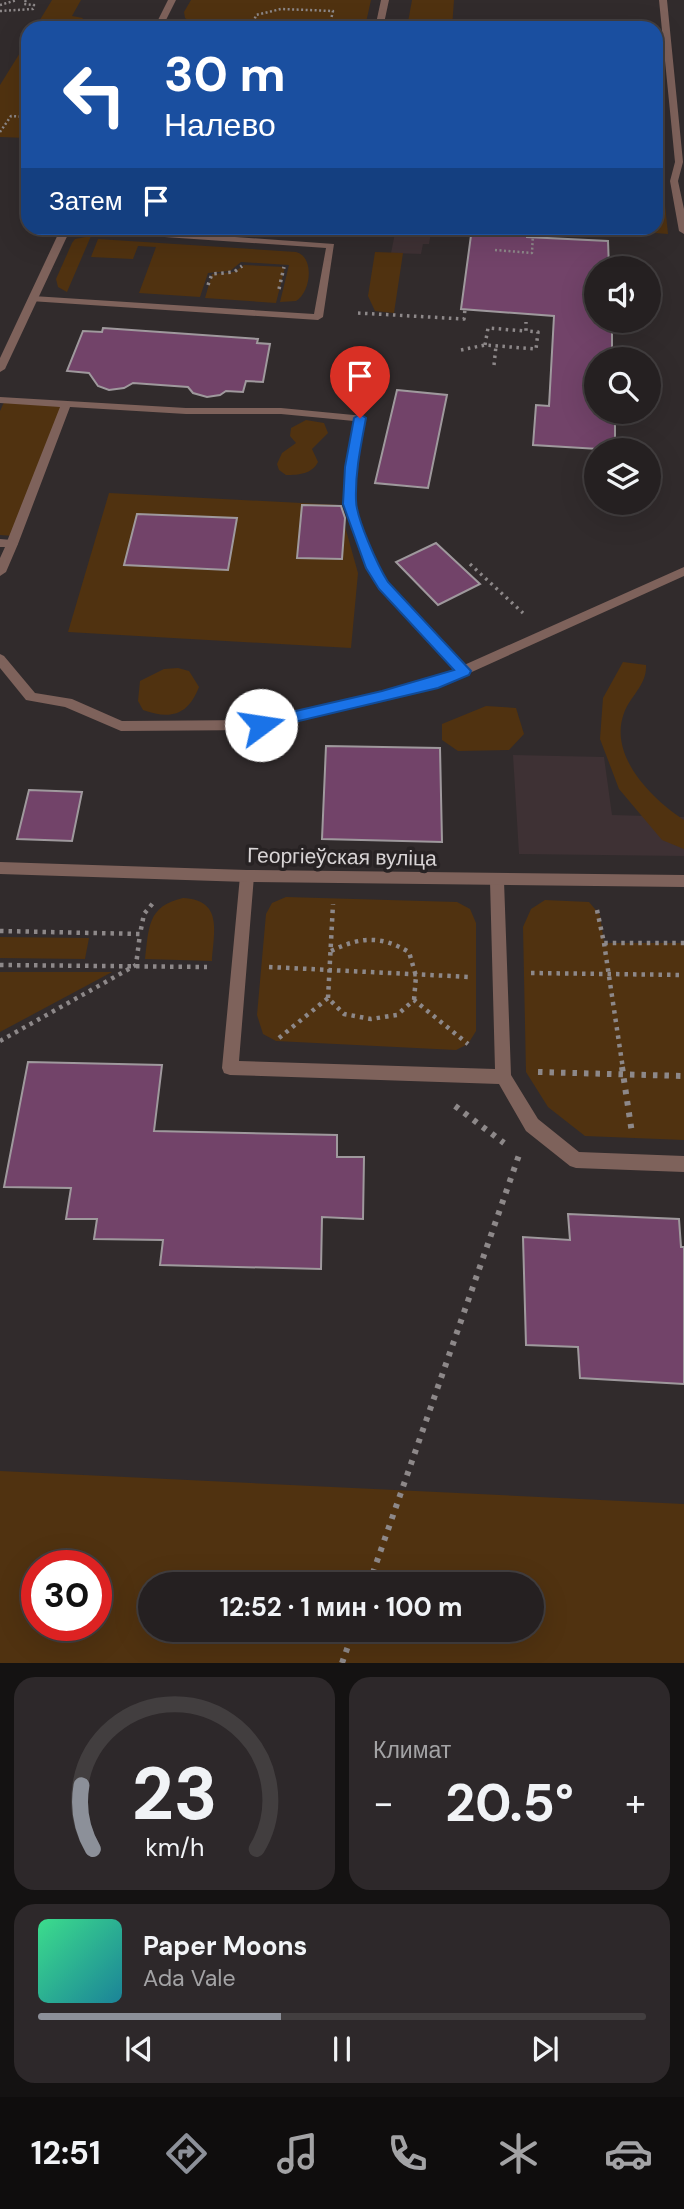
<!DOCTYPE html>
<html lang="ru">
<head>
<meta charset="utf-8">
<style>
	:root { --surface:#252021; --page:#2d282a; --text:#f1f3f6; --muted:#a3a3a5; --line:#423e3f; --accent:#8c9099 }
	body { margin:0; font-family:"DM Sans",sans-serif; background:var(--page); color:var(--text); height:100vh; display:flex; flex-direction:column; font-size:26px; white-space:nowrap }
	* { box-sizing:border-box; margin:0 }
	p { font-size:23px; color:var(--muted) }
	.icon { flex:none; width:38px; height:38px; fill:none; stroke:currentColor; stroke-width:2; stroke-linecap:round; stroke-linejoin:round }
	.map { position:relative; height:1663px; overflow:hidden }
	.sheet { display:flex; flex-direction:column; gap:14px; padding:14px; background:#141212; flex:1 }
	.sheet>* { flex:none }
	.banner { position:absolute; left:21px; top:21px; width:642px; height:214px; border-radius:21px; box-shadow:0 7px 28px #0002,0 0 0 2px var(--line); background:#1a4fa0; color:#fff; overflow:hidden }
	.fabs { position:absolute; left:584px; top:256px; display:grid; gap:14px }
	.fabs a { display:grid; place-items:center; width:77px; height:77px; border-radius:50%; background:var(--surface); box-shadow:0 7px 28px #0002,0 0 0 2px var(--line); font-size:35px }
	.speed { position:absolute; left:21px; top:1550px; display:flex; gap:14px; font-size:35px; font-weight:700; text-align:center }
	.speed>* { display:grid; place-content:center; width:91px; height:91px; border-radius:50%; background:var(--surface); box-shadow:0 7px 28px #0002,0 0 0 2px var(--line); line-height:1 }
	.speed .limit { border:10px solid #d22; background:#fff; color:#111 }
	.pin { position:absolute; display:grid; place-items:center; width:60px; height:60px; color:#fff; margin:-72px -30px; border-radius:50% 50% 50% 0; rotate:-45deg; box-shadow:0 0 7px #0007 }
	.pin .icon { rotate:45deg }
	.me { position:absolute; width:77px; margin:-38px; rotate:76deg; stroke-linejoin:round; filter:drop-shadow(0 0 5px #0008) }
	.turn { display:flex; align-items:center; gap:24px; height:147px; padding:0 28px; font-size:32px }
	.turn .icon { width:91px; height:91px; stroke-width:2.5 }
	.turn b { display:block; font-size:49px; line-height:60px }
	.then { display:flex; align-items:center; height:66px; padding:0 28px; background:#0003; gap:14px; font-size:26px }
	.big { font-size:52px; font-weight:700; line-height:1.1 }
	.sheet .card { flex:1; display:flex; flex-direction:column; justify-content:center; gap:10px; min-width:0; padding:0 24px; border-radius:21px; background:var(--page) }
	.sheet .dial { align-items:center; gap:0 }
	.dial svg { height:182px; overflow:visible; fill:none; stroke:var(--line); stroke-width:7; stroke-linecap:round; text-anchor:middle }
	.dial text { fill:var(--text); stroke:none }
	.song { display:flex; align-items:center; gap:21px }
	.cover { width:84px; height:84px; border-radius:10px; background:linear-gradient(135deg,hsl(150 70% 55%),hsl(190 70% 35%)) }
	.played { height:7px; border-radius:4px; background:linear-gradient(90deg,var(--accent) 40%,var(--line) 40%) }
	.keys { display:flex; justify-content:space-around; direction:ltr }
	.heat { display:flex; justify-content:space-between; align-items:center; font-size:38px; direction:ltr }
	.sheet .tiles { flex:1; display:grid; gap:14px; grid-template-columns:1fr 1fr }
	.card:last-child { grid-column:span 2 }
	.trip { position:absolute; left:138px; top:1572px; width:406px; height:70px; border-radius:35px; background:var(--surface); box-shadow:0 7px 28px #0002,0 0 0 2px var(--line); font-weight:700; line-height:70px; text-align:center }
	.dock { display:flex; height:112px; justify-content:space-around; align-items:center; background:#0f0d0d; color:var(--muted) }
	.dock .icon { width:49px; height:49px }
	.dock .active { color:var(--accent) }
	.dock b { font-size:32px; color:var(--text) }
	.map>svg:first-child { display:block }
</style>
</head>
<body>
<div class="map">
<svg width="684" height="1663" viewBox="0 0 684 1663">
	<rect width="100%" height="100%" fill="#312b2c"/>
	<g fill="#3e3134">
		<polygon points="396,228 425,228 425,231 431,232 429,244 423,244 421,254 391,253"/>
		<polygon points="513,755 604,757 612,815 684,817 684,856 519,854"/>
	</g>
	<g fill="#503210" fill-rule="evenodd">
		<polygon points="52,0 81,0 72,16 83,18 77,27 35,28"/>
		<polygon points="191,0 371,0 365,27 328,28 254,22 252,27 192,23 185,18 184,12"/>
		<polygon points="412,0 454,0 452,28 391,28 393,22 408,22"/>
		<polygon points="28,40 28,138 0,137 0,85"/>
		<polygon points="656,185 663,185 668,234 630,231 630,228 656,228"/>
		<polygon points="173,228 396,228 395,232 330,228 325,234 305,237"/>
		<polygon points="91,236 67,292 58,287 56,279 72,243 75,239"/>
		<path d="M98,239L296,252C315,257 311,292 296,301L280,302L289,265L241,262L230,271L208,273L200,297L139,293L156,247L138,246L133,259L91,257Z"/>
		<polygon points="375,252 403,253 394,313 375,311 368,296"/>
		<polygon points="244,265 285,267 276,303 205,298 212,274 234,272"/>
		<polygon points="5,400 66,404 14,536 0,535 0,411"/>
		<path d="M306,420L324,423L328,433L312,449L318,462C312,474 299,475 286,475L279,470L277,464L282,453L296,443L290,436L291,428Z"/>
		<polygon points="109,493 339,505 358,573 351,648 68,632"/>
		<path d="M623,662L646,665C647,685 631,695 624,713C608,756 652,799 684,820V849L662,840L619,789L600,739L603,698Z"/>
		<path d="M178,668L189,671L199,687C188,715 171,720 143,710L138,701L140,681L164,669Z"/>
		<polygon points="486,706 516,708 524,734 509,750 458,751 442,740 442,724"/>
		<polygon points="286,897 457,902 470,909 476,923 476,1031 468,1044 456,1050 276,1041 263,1034 257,1015 266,914 272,903"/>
		<path d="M183,898C223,900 214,931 212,961L145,959C149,928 147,906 183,898Z"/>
		<polygon points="545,900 589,902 600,915 604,943 684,943 684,1140 585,1136 548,1107 526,1072 523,927 531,909"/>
		<polygon points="0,937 89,938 85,959 0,958"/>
		<polygon points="0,972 112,972 0,1032"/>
		<path d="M0,1471L684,1504V1663H0ZM37,1566H96V1626H37ZM150,1584H532V1629H150Z"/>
	</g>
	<g fill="#724369" stroke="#9f999d" stroke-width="2">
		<polygon points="472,228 527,228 527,237 608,241 609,268 597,268 597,320 612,320 612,359 597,359 597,411 615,412 615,450 533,445 536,405 549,406 554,316 461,309"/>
		<polygon points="103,328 258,339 257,343 270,344 263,382 246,381 243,392 226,391 220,395 207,397 193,393 188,387 133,383 124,388 109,390 98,386 89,373 67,371 83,331 102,332"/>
		<polygon points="397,390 447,395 428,488 375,483"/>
		<polygon points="302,505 341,506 345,518 342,559 297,558"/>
		<polygon points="137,514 237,518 228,570 124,565"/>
		<polygon points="436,543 480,584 438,605 396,562"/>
		<polygon points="326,746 440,748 442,842 322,839"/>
		<polygon points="29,790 82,792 72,841 17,839"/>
		<polygon points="28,1062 162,1065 154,1131 337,1135 337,1157 364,1157 363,1219 322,1217 321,1269 160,1265 163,1240 94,1239 97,1219 66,1219 71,1188 4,1187"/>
		<polygon points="568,1214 679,1219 681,1247 684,1247 684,1384 580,1378 578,1347 526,1345 523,1237 570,1240"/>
	</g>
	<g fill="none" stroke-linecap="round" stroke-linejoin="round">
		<g stroke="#8d8889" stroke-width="2.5" stroke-dasharray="2 2.5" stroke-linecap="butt">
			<polyline points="0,5 17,0"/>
			<polyline points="0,11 33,9 34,5 24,4 26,0"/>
			<polyline points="252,27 256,15 281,9 333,11 329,28"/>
			<polyline points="0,132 11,116 28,117"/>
			<polyline points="495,250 532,253 533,232"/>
		</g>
		<g stroke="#8d8889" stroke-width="3.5" stroke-dasharray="2.5 4.5" stroke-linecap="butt">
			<polyline points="208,285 212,274 234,272 242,266"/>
			<polyline points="279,289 284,267"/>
			<polyline points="358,313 464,319 465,309"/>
			<polyline points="485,345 488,328 525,331"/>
			<polyline points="461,350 485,345 536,349 538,332 526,331 526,322"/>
			<polyline points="494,365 496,346"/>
			<polyline points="470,564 523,613"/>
		</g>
		<g stroke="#8d8889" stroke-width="4.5" stroke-dasharray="3.5 5" stroke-linecap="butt">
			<polyline points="597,910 604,943 684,943"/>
			<polyline points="0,931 140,934 144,914 153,903"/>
			<polyline points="604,943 623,1069"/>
			<path d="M331,951C360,937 380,935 409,952L416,976L414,1000"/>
			<polyline points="0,965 207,967"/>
			<polyline points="269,967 470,977"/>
			<polyline points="531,973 684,975"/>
			<polyline points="328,998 333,904"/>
			<polyline points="279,1038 328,998 344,1014 371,1019 397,1015 414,1000 468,1044"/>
			<polyline points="0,1041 136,965 140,934"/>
		</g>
		<g stroke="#8d8889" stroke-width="6" stroke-dasharray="4.5 7" stroke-linecap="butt">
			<polyline points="622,1067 632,1133"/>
			<polyline points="538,1072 684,1076"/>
			<polyline points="455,1106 504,1143"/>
			<polyline points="369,1584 519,1155"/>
			<polyline points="342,1663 354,1629"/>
		</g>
		<g fill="#7e625b" fill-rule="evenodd">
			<polygon points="381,0 389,0 383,28 375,28"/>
			<polygon points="158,25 180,28 155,28"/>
			<polygon points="72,228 108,228 334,244 323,317 318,320 30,301 28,299 33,296 314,314 326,248 77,231"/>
			<path d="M0,397L186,408H281L364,416L365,418C360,445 354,473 355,500C355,518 378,566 388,582L468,669L470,672L468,675H460L380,588L367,568L343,504L346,467L354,421L281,414H186L70,407L18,544L12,548L6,544L60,407L0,403Z"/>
			<polygon points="247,870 252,872 254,876 239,1061 495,1069 490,881 492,877 497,875 502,877 504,881 511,1075 538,1119 579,1152 684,1156 684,1172 576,1168 570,1166 526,1131 499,1084 230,1075 224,1073 222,1068 240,876 242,872"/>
		</g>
		<g fill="#7e625b" fill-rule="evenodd">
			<polygon points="168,0 176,0 162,28 154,28"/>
			<polygon points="659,0 667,0 683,162 678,181 684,209 684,234 679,231 670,181 675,162"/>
			<polygon points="61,228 71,228 5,369 0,372 0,358"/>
			<polygon points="0,539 12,540 18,544 6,572 0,576 0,558 5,547 0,547"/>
			<polygon points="684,567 684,576 443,685 261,730 121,731 65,707 26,700 0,668 0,654 4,656 35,693 72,699 122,721 261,720 435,678"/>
			<polygon points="0,862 247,870 684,875 684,887 247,882 0,874"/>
		</g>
	</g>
	<path fill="#1a73e8" stroke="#114b97" stroke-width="2" d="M360,414L366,418C361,445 355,472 356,500C356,518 378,566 388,582L471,671L469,675L438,688L261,730L255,729L253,725L261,719L382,691L454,670L379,589L366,568L343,504L345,467L354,418Z"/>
	<g text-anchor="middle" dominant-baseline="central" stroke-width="7" stroke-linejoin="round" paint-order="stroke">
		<g font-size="21" fill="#d8d4d5" stroke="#272223">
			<text transform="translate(342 857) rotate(1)">Георгіеўская вуліца</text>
		</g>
	</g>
</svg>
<div class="fabs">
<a><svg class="icon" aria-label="sound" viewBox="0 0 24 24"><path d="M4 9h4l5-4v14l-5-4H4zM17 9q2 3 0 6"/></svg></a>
<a><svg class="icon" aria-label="search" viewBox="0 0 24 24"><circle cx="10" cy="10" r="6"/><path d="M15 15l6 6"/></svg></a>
<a><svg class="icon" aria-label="layers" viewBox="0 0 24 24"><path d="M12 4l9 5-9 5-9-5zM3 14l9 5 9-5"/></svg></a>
</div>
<div class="speed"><div class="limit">30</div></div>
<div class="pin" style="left:360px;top:418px;background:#d93025"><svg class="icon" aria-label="arrive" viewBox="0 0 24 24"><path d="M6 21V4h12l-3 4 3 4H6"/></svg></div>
<svg class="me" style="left:261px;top:725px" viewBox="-20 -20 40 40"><circle r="19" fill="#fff"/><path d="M0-13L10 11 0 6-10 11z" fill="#1a73e8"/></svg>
<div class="trip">12:52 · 1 мин · 100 m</div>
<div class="banner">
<div class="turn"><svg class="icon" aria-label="left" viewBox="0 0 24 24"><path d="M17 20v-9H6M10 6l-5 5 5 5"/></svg><div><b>30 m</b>Налево</div></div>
<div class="then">Затем<svg class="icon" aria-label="arrive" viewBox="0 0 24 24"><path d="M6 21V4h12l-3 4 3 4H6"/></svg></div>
</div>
</div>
<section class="sheet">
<div class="tiles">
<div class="card dial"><svg viewBox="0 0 100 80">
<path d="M14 69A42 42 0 1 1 86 69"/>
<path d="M14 69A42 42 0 0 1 9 41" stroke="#8c9099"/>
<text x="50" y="56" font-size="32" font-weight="700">23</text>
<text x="50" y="72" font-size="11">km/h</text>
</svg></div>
<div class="card"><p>Климат</p>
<div class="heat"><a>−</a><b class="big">20.5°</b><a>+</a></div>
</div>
<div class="card">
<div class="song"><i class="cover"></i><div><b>Paper Moons</b><p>Ada Vale</p></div></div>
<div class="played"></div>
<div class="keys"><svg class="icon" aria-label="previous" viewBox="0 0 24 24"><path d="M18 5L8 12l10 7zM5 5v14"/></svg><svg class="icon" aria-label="pause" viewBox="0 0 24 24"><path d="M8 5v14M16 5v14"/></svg><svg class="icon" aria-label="next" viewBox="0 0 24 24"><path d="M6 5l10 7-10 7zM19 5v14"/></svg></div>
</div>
</div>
</section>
<nav class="dock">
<b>12:51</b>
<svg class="icon active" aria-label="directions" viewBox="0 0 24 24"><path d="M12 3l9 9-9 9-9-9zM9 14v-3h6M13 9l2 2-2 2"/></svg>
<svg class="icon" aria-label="music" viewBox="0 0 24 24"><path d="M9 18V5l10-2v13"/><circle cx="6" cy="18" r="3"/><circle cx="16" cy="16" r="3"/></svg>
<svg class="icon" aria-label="phone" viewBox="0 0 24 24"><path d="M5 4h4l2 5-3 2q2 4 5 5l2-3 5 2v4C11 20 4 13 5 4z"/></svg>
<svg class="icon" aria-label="climate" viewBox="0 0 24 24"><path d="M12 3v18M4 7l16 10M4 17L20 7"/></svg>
<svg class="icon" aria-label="car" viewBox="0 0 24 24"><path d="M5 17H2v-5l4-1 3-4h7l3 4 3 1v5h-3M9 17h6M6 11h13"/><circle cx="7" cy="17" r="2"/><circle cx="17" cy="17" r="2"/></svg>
</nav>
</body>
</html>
